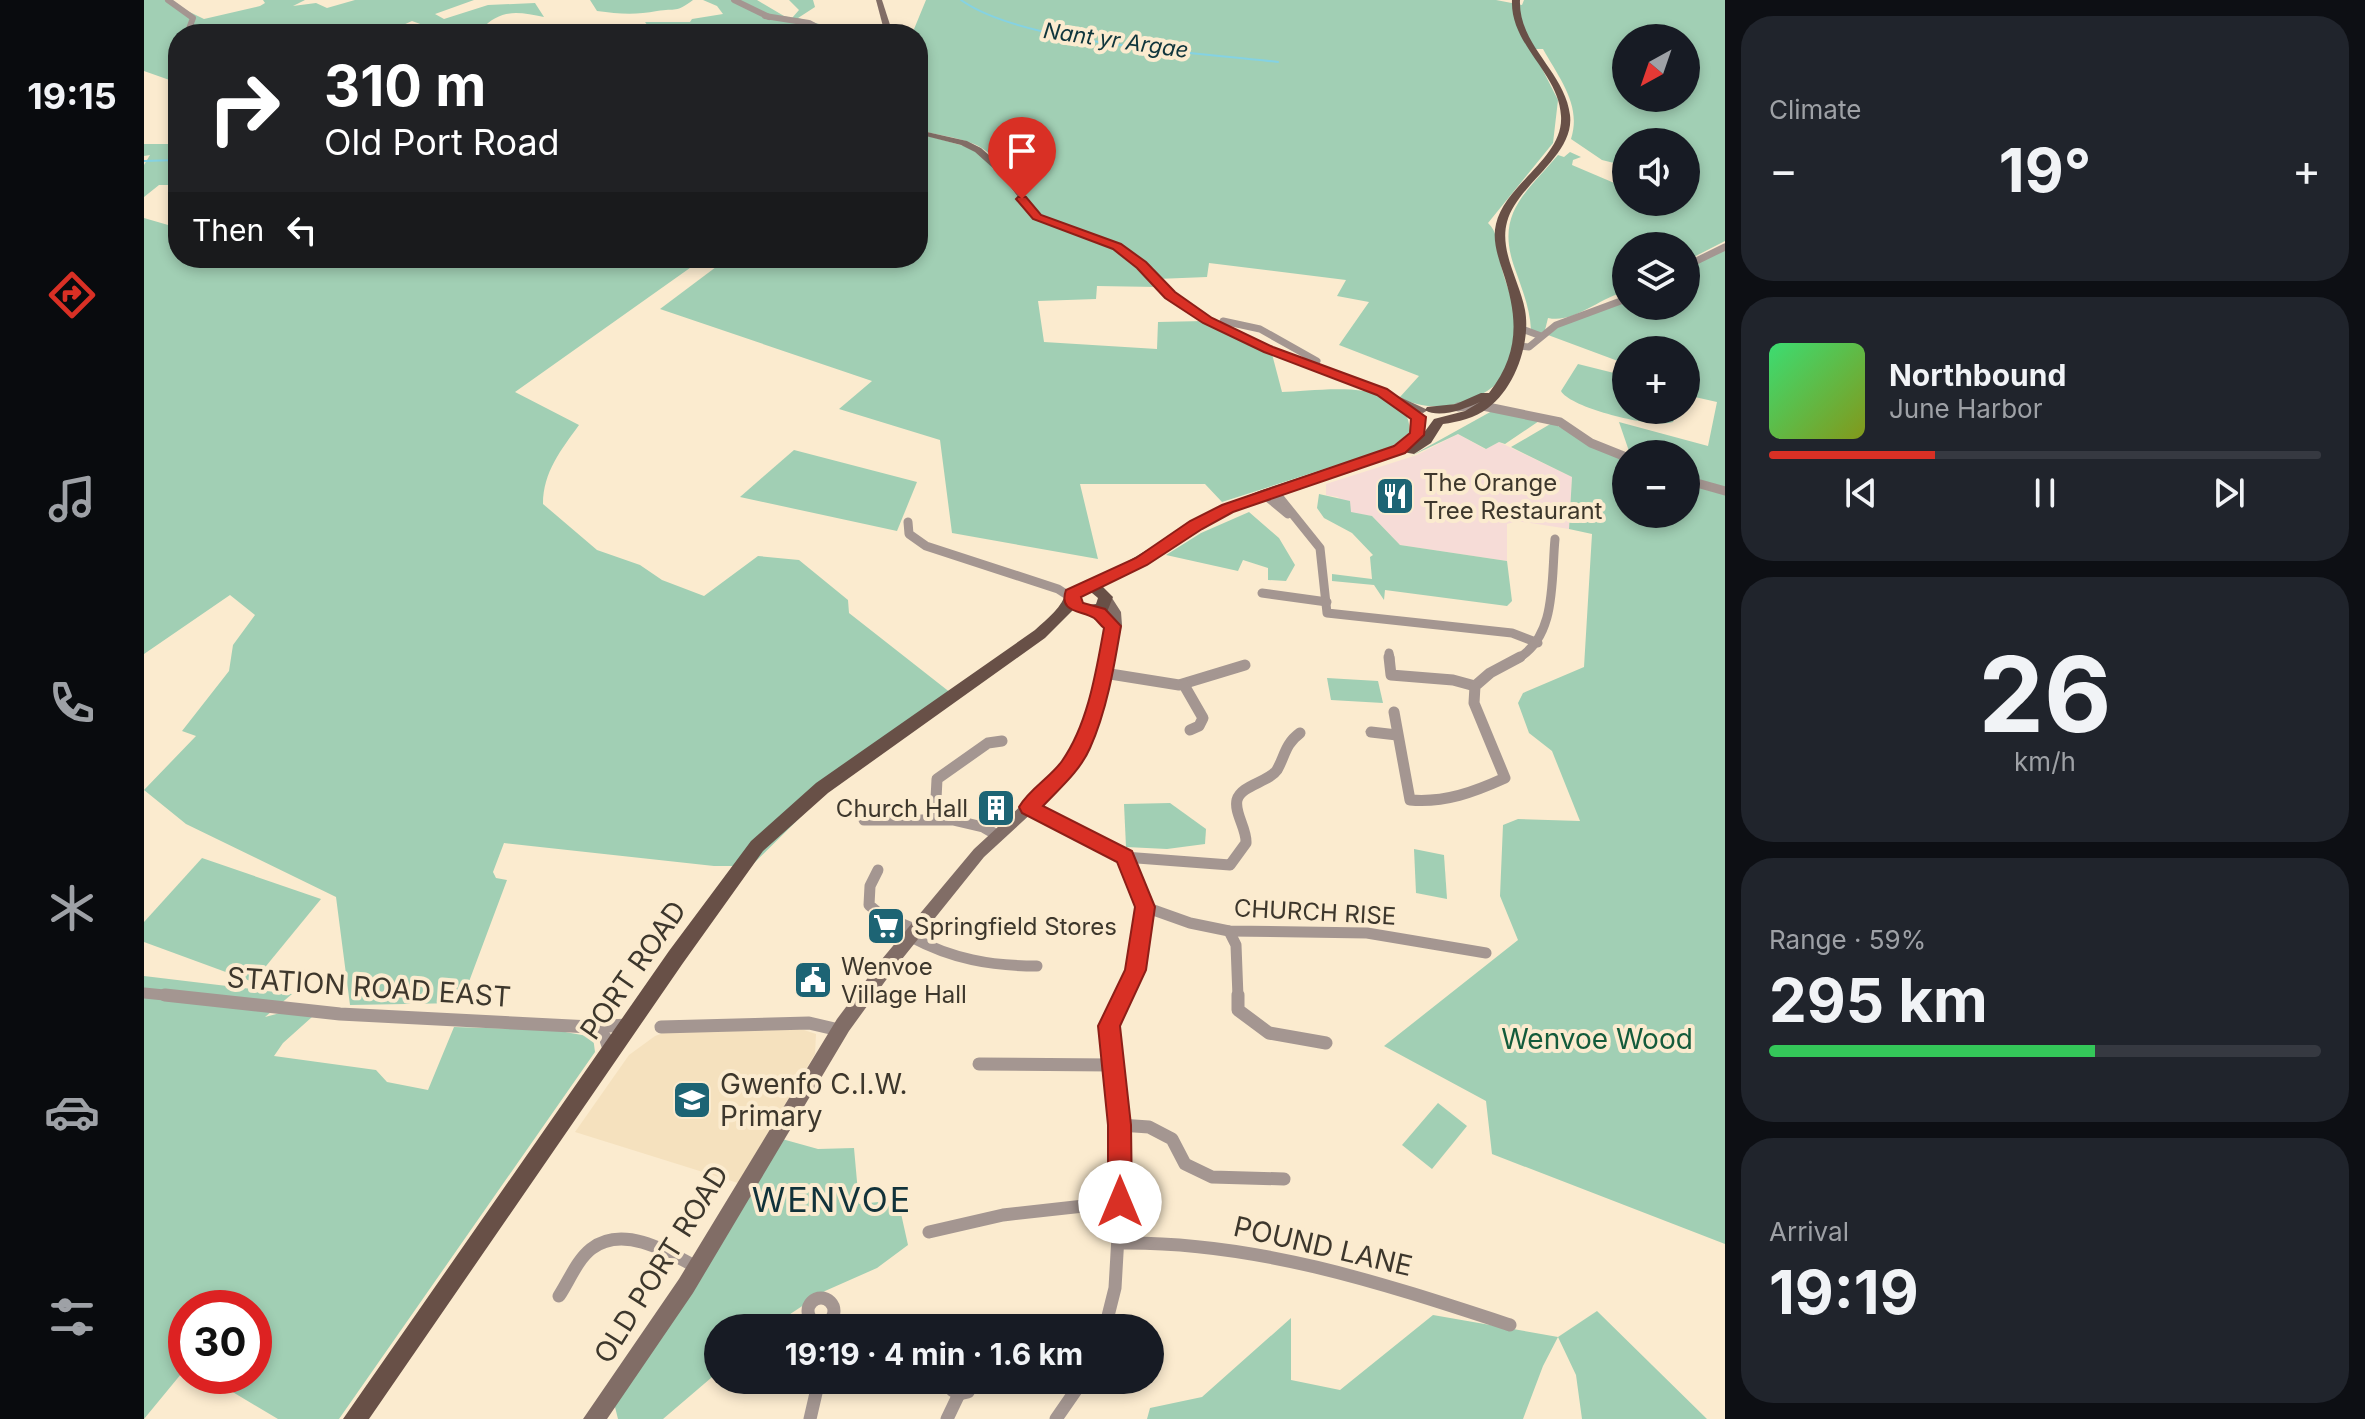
<!DOCTYPE html>
<html lang="en">
<head>
<meta charset="utf-8">
<style>
	:root { --surface:#171b24; --page:#20242c; --text:#f1f3f6; --muted:#9ea1a6; --line:#363941; --accent:#d93025 }
	body { margin:0; font-family:Inter,sans-serif; background:var(--page); color:var(--text); height:100vh; display:flex; flex-direction:column; font-size:30px; white-space:nowrap }
	* { box-sizing:border-box; margin:0 }
	p { font-size:26px; color:var(--muted) }
	.icon { flex:none; width:44px; height:44px; fill:none; stroke:currentColor; stroke-width:2; stroke-linecap:round; stroke-linejoin:round }
	.map { position:relative; flex:1; overflow:hidden }
	.panel { display:flex; flex-direction:column; gap:16px; padding:16px; background:#0d0f14; width:640px }
	.panel>* { flex:none }
	.banner { position:absolute; left:24px; top:24px; width:760px; height:244px; border-radius:32px; box-shadow:0 4px 12px #0003; background:#202124; color:#fff; overflow:hidden }
	.needle { width:52px; rotate:220deg }
	.buttons { position:absolute; left:1468px; top:24px; display:grid; gap:16px }
	.buttons a { display:grid; place-items:center; width:88px; height:88px; border-radius:50%; background:var(--surface); box-shadow:0 4px 12px #0003; font-size:40px }
	.speed { position:absolute; left:24px; top:1290px; display:flex; gap:16px; font-size:40px; font-weight:700; text-align:center }
	.speed>* { display:grid; place-content:center; width:104px; height:104px; border-radius:50%; background:var(--surface); box-shadow:0 4px 12px #0003; line-height:1 }
	.speed .limit { border:12px solid #d22; background:#fff; color:#111 }
	.pin { position:absolute; display:grid; place-items:center; width:68px; height:68px; color:#fff; margin:-82px -34px; border-radius:50% 50% 50% 0; rotate:-45deg; box-shadow:0 0 8px #0007 }
	.pin .icon { rotate:45deg }
	.me { position:absolute; width:88px; margin:-44px; rotate:0deg; stroke-linejoin:round; filter:drop-shadow(0 0 6px #0008) }
	.turn { display:flex; align-items:center; gap:28px; height:168px; padding:0 24px; font-size:36px }
	.turn .icon { width:104px; height:104px; stroke-width:2.5 }
	.turn b { display:block; font-size:56px; line-height:68px }
	.then { display:flex; align-items:center; height:76px; padding:0 24px; background:#0003; gap:16px; font-size:30px }
	.big { font-size:60px; font-weight:700; line-height:1.1 }
	.panel .card { flex:1; display:flex; flex-direction:column; justify-content:center; gap:12px; min-width:0; padding:0 28px; border-radius:32px; background:var(--page) }
	.panel .dial { align-items:center; gap:0 }
	.dial b { font-size:104px; line-height:1 }
	.song { display:flex; align-items:center; gap:24px }
	.cover { width:96px; height:96px; border-radius:12px; background:linear-gradient(135deg,hsl(140 70% 55%),hsl(70 70% 35%)) }
	.played { height:8px; border-radius:4px; background:linear-gradient(90deg,var(--accent) 30%,var(--line) 30%) }
	.keys { display:flex; justify-content:space-around; direction:ltr }
	.heat { display:flex; justify-content:space-between; align-items:center; font-size:44px; direction:ltr }
	.charge { height:12px; border-radius:6px; background:linear-gradient(90deg,#34c759 59%,var(--line) 0) }
	.trip { position:absolute; left:560px; top:1314px; width:460px; height:80px; border-radius:40px; background:var(--surface); box-shadow:0 4px 12px #0003; font-weight:700; line-height:80px; text-align:center }
	main { display:flex; flex:1; min-height:0 }
	.tab-bar { display:flex; flex-direction:column; width:144px; justify-content:space-around; align-items:center; background:#090b0e; color:var(--muted) }
	.tab-bar .icon { width:56px; height:56px }
	.tab-bar .active { color:var(--accent) }
	.tab-bar b { font-size:36px; color:var(--text) }
	.map>svg:first-child { display:block }
</style>
</head>
<body>
<main>
<nav class="tab-bar">
<b>19:15</b>
<svg class="icon active" aria-label="directions" viewBox="0 0 24 24"><path d="M12 3l9 9-9 9-9-9zM9 14v-3h6M13 9l2 2-2 2"/></svg>
<svg class="icon" aria-label="music" viewBox="0 0 24 24"><path d="M9 18V5l10-2v13"/><circle cx="6" cy="18" r="3"/><circle cx="16" cy="16" r="3"/></svg>
<svg class="icon" aria-label="phone" viewBox="0 0 24 24"><path d="M5 4h4l2 5-3 2q2 4 5 5l2-3 5 2v4C11 20 4 13 5 4z"/></svg>
<svg class="icon" aria-label="climate" viewBox="0 0 24 24"><path d="M12 3v18M4 7l16 10M4 17L20 7"/></svg>
<svg class="icon" aria-label="car" viewBox="0 0 24 24"><path d="M5 17H2v-5l4-1 3-4h7l3 4 3 1v5h-3M9 17h6M6 11h13"/><circle cx="7" cy="17" r="2"/><circle cx="17" cy="17" r="2"/></svg>
<svg class="icon" aria-label="filters" viewBox="0 0 24 24"><path d="M4 7h16M4 17h16"/><circle cx="9" cy="7" r="2"/><circle cx="15" cy="17" r="2"/></svg>
</nav>
<div class="map">
<svg width="1581" height="1419" viewBox="0 0 1581 1419">
	<rect width="100%" height="100%" fill="#fbebcf"/>
	<polygon fill="#f6dcd7" points="1314,434 1341,449 1355,442 1428,477 1425,529 1373,521 1363,524 1363,561 1256,545 1228,516 1207,513 1194,497 1182,495 1182,484 1273,455"/>
	<polygon fill="#f5e1be" points="657,1029 672,1034 671,1054 594,1183 431,1132 485,1055 511,1036 522,1032"/>
	<g fill="#a1cfb4" fill-rule="evenodd">
		<path d="M0,0H21L60,19L116,6L121,3L119,0H161L149,6L172,3L183,8L211,0H330L291,14L300,19L344,5L391,3L400,17C375,12 356,8 337,30L338,34H261L279,25L268,21L239,34H171L164,31L152,34H34V83L0,71Z"/>
		<path d="M446,0H549C532,13 532,8 513,11C492,15 475,14 453,11Z"/>
		<polygon points="559,0 613,0 640,16 648,18 655,10 645,0 669,0 671,7 654,18 675,24 686,34 510,34 501,22 546,22 548,19 579,14 573,6"/>
		<path d="M782,0H1352L1378,5L1380,0H1581V241L1542,261V246H1482V292C1457,296 1431,324 1404,318L1401,330L1397,333L1387,330C1386,308 1378,289 1371,269C1351,214 1380,195 1414,155L1420,157L1426,152L1437,157L1429,160L1428,165L1482,188V202H1515L1523,205L1542,202V196L1546,194L1542,192V142H1482V166L1458,160L1427,139C1438,105 1415,78 1399,49H1388L1414,100L1409,143L1344,223C1356,234 1353,253 1358,269C1363,289 1373,308 1373,329C1372,345 1362,376 1350,386C1325,406 1284,414 1256,397L1275,376L1195,345L1225,302L1193,296L1202,280L1065,263L1063,277L1013,279C974,239 952,234 900,218C872,200 863,158 830,144C813,137 792,135 774,130V34H768ZM1482,38H1542V98H1482Z"/>
		<path d="M774,133L827,148L851,167L888,216L953,238L981,253L1014,287L953,286L952,299L894,301L900,342L1013,349L1014,322L1060,321L1090,338L1128,354L1138,392C1175,391 1265,375 1266,432L1246,448L1078,502L1061,484H936L954,559L808,533L796,440L695,409L728,381L516,309L584,258H774Z"/>
		<polygon points="0,144 34,144 34,185 15,185 0,197 0,165 6,155 0,156"/>
		<path d="M0,218L31,227L34,225V258H560L371,392L435,425C417,450 399,472 399,504L453,550L496,565L518,580L560,596L614,556L655,560L704,600L705,613L812,697L691,783L607,866H570L360,843L349,872L352,878L363,880L317,1003L206,1005L192,897L42,824L0,790L52,736L38,731L85,671L89,645L111,615L86,595L0,654Z"/>
		<polygon points="1581,248 1581,490 1542,478 1542,454 1486,454 1475,422 1564,446 1573,402 1542,395 1542,350 1482,350 1482,364 1404,335 1417,325 1482,301 1482,306 1542,306 1542,270 1557,259"/>
		<path d="M1434,364L1482,376V410H1533L1529,422C1511,429 1426,408 1417,391Z"/>
		<polygon points="1348,411 1395,421 1361,444 1355,442 1342,449 1314,434 1267,456"/>
		<polygon points="1408,423 1482,461 1482,514 1542,514 1542,482 1581,493 1581,1244 1348,1154 1342,1101 1240,1046 1374,940 1356,896 1359,825 1374,819 1436,821 1408,751 1385,733 1374,703 1379,693 1440,667 1448,534 1425,529 1428,477 1367,447"/>
		<polygon points="650,450 773,482 753,531 596,497"/>
		<polygon points="1175,494 1206,501 1207,512 1228,516 1256,545 1363,561 1368,601 1363,606 1241,590 1240,600 1230,585 1188,581 1188,574 1228,579 1226,557 1229,555 1208,533 1180,518 1173,508"/>
		<polygon points="1105,512 1135,538 1151,565 1142,581 1124,580 1124,568 1099,560 1094,571 1022,555 1057,533"/>
		<polygon points="1183,678 1234,681 1239,703 1187,700"/>
		<polygon points="1026,803 1062,829 1061,844 1023,849 982,847 980,804"/>
		<polygon points="1270,849 1300,855 1303,899 1272,893"/>
		<polygon points="58,858 177,899 109,982 0,942 0,922"/>
		<polygon points="0,976 148,994 121,1017 140,1012 168,1017 139,1043 130,1056 232,1070 243,1082 284,1090 310,1027 410,1030 449,1037 451,1052 195,1419 134,1419 77,1385 73,1376 110,1376 110,1308 42,1308 42,1368 0,1419"/>
		<polygon points="1294,1103 1323,1126 1288,1169 1258,1145"/>
		<polygon points="638,1139 674,1149 710,1148 715,1204 754,1200 764,1245 733,1268 681,1291 625,1328 574,1328 574,1372 519,1419 474,1419 470,1403"/>
		<polygon points="1453,1311 1563,1419 1438,1419 1432,1375 1414,1337 1399,1366 1379,1419 1003,1419 1006,1408 1058,1397 1147,1318 1147,1380 1196,1390 1289,1315 1414,1337"/>
	</g>
	<g fill="none" stroke-linecap="round" stroke-linejoin="round">
		<g stroke="#85d2e2" stroke-width="2">
			<path d="M817,0C880,45 1053,52 1134,62"/>
			<polyline points="0,161 34,160"/>
		</g>
		<g stroke="#a49691" stroke-width="6">
			<polyline points="24,0 49,18 43,34"/>
			<polyline points="590,0 625,17"/>
			<polyline points="621,16 665,23 685,34"/>
		</g>
		<g stroke="#a49691" stroke-width="7">
			<polyline points="1542,266 1581,247"/>
			<polyline points="1079,321 1116,329 1173,361"/>
			<polyline points="1378,329 1397,336"/>
			<polyline points="1375,346 1385,347 1412,325 1482,299"/>
		</g>
		<g stroke="#a49691" stroke-width="9">
			<polyline points="1314,407 1334,405 1416,422 1447,443 1482,457"/>
			<polyline points="1542,480 1581,491"/>
			<polyline points="1131,492 1176,548 1183,613 1368,633 1394,643"/>
			<polyline points="1121,495 1144,514"/>
			<polyline points="764,522 765,534 782,546 914,589 928,598"/>
			<polyline points="1118,593 1183,602"/>
			<polyline points="1245,653 1246,659"/>
			<path d="M1373,659C1413,637 1407,580 1411,539"/>
		</g>
		<g stroke="#a49691" stroke-width="11">
			<polyline points="1245,657 1247,675 1309,680 1331,686"/>
			<polyline points="960,673 1035,685 1101,665"/>
			<polyline points="1040,685 1059,718 1055,726 1046,730"/>
			<path d="M1250,712L1266,800C1301,803 1330,792 1361,778L1330,703L1331,686L1346,673L1376,657"/>
			<polyline points="1227,732 1253,735"/>
			<polyline points="885,807 980,857 1001,907 991,970 978,997"/>
			<polyline points="791,819 793,779 844,743 858,741"/>
			<polyline points="720,820 809,820 839,827 853,835"/>
			<path d="M980,857L1086,865L1102,843C1103,829 1090,813 1093,800C1097,785 1125,782 1133,770C1141,756 1141,744 1156,733"/>
			<polyline points="734,870 726,886 725,905 737,915 773,930"/>
			<polyline points="1001,907 1046,923 1085,931 1223,933 1342,953"/>
			<polyline points="1085,931 1092,945 1094,997"/>
			<path d="M767,937C808,959 847,966 893,966"/>
			<polyline points="0,993 40,997"/>
		</g>
		<g stroke="#a49691" stroke-width="13">
			<polyline points="21,995 196,1014 447,1027 484,1025"/>
			<polyline points="1094,995 1094,1010 1125,1033 1182,1043"/>
			<polyline points="447,1027 461,1037 466,1052"/>
			<polyline points="517,1027 665,1023 695,1030"/>
			<polyline points="835,1064 968,1065"/>
			<polyline points="976,1125 1005,1127 1028,1139 1041,1164 1068,1177 1140,1179"/>
			<polyline points="785,1232 859,1215 976,1202"/>
			<path d="M975,1243C1111,1241 1238,1283 1366,1325"/>
			<path d="M415,1296C425,1281 433,1260 447,1249C479,1224 525,1252 554,1268"/>
			<circle cx="677" cy="1311" r="13"/>
			<polyline points="961,1328 971,1288 976,1202 976,1125 965,1026 979,995"/>
			<polyline points="804,1380 808,1390 815,1394 824,1392 830,1380"/>
			<polyline points="666,1419 675,1380"/>
			<polyline points="803,1419 815,1394"/>
			<polyline points="912,1419 939,1380"/>
		</g>
		<g fill="#816d66" fill-rule="evenodd">
			<polygon points="732,0 738,0 749,34 741,34"/>
			<polygon points="774,130 823,141 837,148 865,173 896,215 976,244 1000,263 1029,293 1068,318 1128,348 1219,380 1284,410 1279,413 1275,412 1211,384 1120,352 1060,322 1023,297 994,267 970,248 890,219 859,177 831,152 817,145 774,134"/>
			<polygon points="963,597 968,598 977,612 978,625 957,714 935,763 903,799 840,857 750,969 705,1031 549,1293 463,1419 439,1419 535,1279 693,1019 738,959 830,849 893,791 924,756 943,714 964,625 964,612 957,601"/>
		</g>
		<path fill="#685047" fill-rule="evenodd" d="M1368,0H1376C1374,45 1421,72 1426,115C1431,156 1373,184 1363,222C1355,251 1376,282 1381,310C1387,342 1371,388 1344,408C1331,418 1314,422 1299,424L1287,443L1270,454L1259,452C1202,475 1141,486 1086,513C1041,534 1005,569 958,586L969,597L963,612L942,615L929,610L901,638L684,793L619,851L539,963L225,1419H199L525,951L607,841L672,783L891,630C904,618 918,608 923,590L971,569L1075,507L1118,490L1251,446L1267,434L1270,414L1274,413L1280,417L1279,434L1290,419L1321,411L1336,402C1321,409 1295,419 1281,410L1283,407L1312,404L1337,393H1345C1376,353 1374,318 1359,272C1354,257 1348,240 1352,224C1361,184 1420,158 1417,116C1415,73 1366,45 1368,0ZM942,593H948L954,598L952,604L944,605L936,600V596Z"/>
	</g>
	<path fill="#d93025" stroke="#8d1f18" stroke-width="2" d="M874,197H882L897,215L977,244L1002,262L1031,292L1068,318L1129,347L1243,389L1282,417L1280,435L1261,453L1089,512L1058,529L1003,565L937,597L939,603L961,609L977,626C970,667 963,710 946,748C936,771 916,788 899,806L988,851L1011,907L1002,970L976,1026L987,1125L988,1202L985,1211L976,1215L967,1211L964,1202V1125L954,1026L981,970L991,907L973,862L878,813L875,807C885,789 906,778 918,761C944,724 952,672 960,628C956,625 954,621 950,618C937,610 914,613 922,590L992,558L1046,521L1078,505L1250,446L1266,433L1267,419L1233,395L1120,352L1059,323L1021,298L993,268L969,249L889,219L872,199Z"/>
	<defs>
		<g id="restaurant-square" transform="scale(2)"><rect x="-9" y="-9" width="18" height="18" rx="4" fill="#1d6474" stroke="#fbebcf"/><path d="M-5-6h1v4h1v-4h1v4h1v-4h1v5L-1.5 .5V6h-2V.5L-5-1ZM5-6V6H3V1.5H1.5Q1.5-4 5-6Z" fill="#fff"/></g>
		<g id="building-square" transform="scale(2)"><rect x="-9" y="-9" width="18" height="18" rx="4" fill="#1d6474" stroke="#fbebcf"/><path d="M-4-6H4V6H1V3H-1V6H-4ZM-2.5-4.3h1.7v1.8h-1.7ZM.8-4.3h1.7v1.8H.8ZM-2.5-1h1.7V.8h-1.7ZM.8-1h1.7V.8H.8Z" fill="#fff"/></g>
		<g id="supermarket-square" transform="scale(2)"><rect x="-9" y="-9" width="18" height="18" rx="4" fill="#1d6474" stroke="#fbebcf"/><path d="M-6-5.5h2.5l.6 2H6L4.5 2H-2.5L-4.4-4H-6ZM-1.5 3.2a1.3 1.3 0 1 0 .1 0ZM3 3.2a1.3 1.3 0 1 0 .1 0Z" fill="#fff"/></g>
		<g id="civic-square" transform="scale(2)"><rect x="-9" y="-9" width="18" height="18" rx="4" fill="#1d6474" stroke="#fbebcf"/><path d="M-.6-6.5H3V-4.5H.6V-3L4-1V1h2V6H-6V1h2V-1L-.6-3ZM-1.2 2.5V6h2.4V2.5Z" fill="#fff"/></g>
		<g id="school-square" transform="scale(2)"><rect x="-9" y="-9" width="18" height="18" rx="4" fill="#1d6474" stroke="#fbebcf"/><path d="M0-5L7-2L0 1L-7-2ZM-4 1L0 2.5L4 1V4Q0 6-4 4Z" fill="#fff"/></g>
	</defs>
	<g fill-rule="evenodd">
		<use href="#restaurant-square" x="1251" y="496"/>
		<use href="#building-square" x="852" y="808"/>
		<use href="#supermarket-square" x="742" y="926"/>
		<use href="#civic-square" x="669" y="980"/>
		<use href="#school-square" x="548" y="1100"/>
	</g>
	<g text-anchor="middle" dominant-baseline="central" stroke-width="8" stroke-linejoin="round" paint-order="stroke">
		<g font-size="22" font-style="italic" fill="#0f353c" stroke="#fbebcf">
			<text transform="translate(972 40) rotate(8)">Nant yr Argae</text>
		</g>
		<g font-size="24" fill="#3d372c" stroke="#fbebcf" text-anchor="start">
			<text x="1279" y="482">The Orange<tspan x="1279" dy="28">Tree Restaurant</tspan></text>
			<text x="824" y="808" text-anchor="end">Church Hall</text>
			<text x="770" y="926">Springfield Stores</text>
			<text x="697" y="966">Wenvoe<tspan x="697" dy="28">Village Hall</tspan></text>
		</g>
		<g font-size="24" fill="#3d372c" stroke="#fbebcf">
			<text transform="translate(1171 912) rotate(3)">CHURCH RISE</text>
		</g>
		<g font-size="28" fill="#3d372c" stroke="#fbebcf">
			<text transform="translate(489 970) rotate(-55)">PORT ROAD</text>
			<text transform="translate(225 987) rotate(4)">STATION ROAD EAST</text>
			<text transform="translate(1179 1246) rotate(13)">POUND LANE</text>
			<text transform="translate(517 1264) rotate(-58)">OLD PORT ROAD</text>
		</g>
		<g font-size="28" fill="#135b3b" stroke="#fbebcf">
			<text x="1453" y="1039">Wenvoe Wood</text>
		</g>
		<g font-size="28" fill="#3d372c" stroke="#fbebcf" text-anchor="start">
			<text x="576" y="1084">Gwenfo C.I.W.<tspan x="576" dy="32">Primary</tspan></text>
		</g>
		<g font-size="34" letter-spacing="2" fill="#11323a" stroke="#fbebcf">
			<text x="688" y="1199">WENVOE</text>
		</g>
	</g>
</svg>
<div class="buttons">
<a><svg class="needle" viewBox="-14 -14 28 28"><path d="M0-13l5 13h-10z" fill="#e53935"/><path d="M0 13l5-13h-10z" fill="#9ea1a6"/></svg></a>
<a><svg class="icon" aria-label="sound" viewBox="0 0 24 24"><path d="M4 9h4l5-4v14l-5-4H4zM17 9q2 3 0 6"/></svg></a>
<a><svg class="icon" aria-label="layers" viewBox="0 0 24 24"><path d="M12 4l9 5-9 5-9-5zM3 14l9 5 9-5"/></svg></a>
<a>+</a>
<a>−</a>
</div>
<div class="speed"><div class="limit">30</div></div>
<div class="pin" style="left:878px;top:199px;background:#d93025"><svg class="icon" aria-label="arrive" viewBox="0 0 24 24"><path d="M6 21V4h12l-3 4 3 4H6"/></svg></div>
<svg class="me" style="left:976px;top:1202px" viewBox="-20 -20 40 40"><circle r="19" fill="#fff"/><path d="M0-13L10 11 0 6-10 11z" fill="#d93025"/></svg>
<div class="trip">19:19 · 4 min · 1.6 km</div>
<div class="banner">
<div class="turn"><svg class="icon" aria-label="right" viewBox="0 0 24 24"><path d="M7 20v-9h11M14 6l5 5-5 5"/></svg><div><b>310 m</b>Old Port Road</div></div>
<div class="then">Then<svg class="icon" aria-label="left" viewBox="0 0 24 24"><path d="M17 20v-9H6M10 6l-5 5 5 5"/></svg></div>
</div>
</div>
<section class="panel">
<div class="card"><p>Climate</p>
<div class="heat"><a>−</a><b class="big">19°</b><a>+</a></div>
</div>
<div class="card">
<div class="song"><i class="cover"></i><div><b>Northbound</b><p>June Harbor</p></div></div>
<div class="played"></div>
<div class="keys"><svg class="icon" aria-label="previous" viewBox="0 0 24 24"><path d="M18 5L8 12l10 7zM5 5v14"/></svg><svg class="icon" aria-label="pause" viewBox="0 0 24 24"><path d="M8 5v14M16 5v14"/></svg><svg class="icon" aria-label="next" viewBox="0 0 24 24"><path d="M6 5l10 7-10 7zM19 5v14"/></svg></div>
</div>
<div class="card dial"><b>26</b><p>km/h</p></div>
<div class="card"><p>Range · 59%</p><b class="big">295 km</b><div class="charge"></div></div>
<div class="card"><p>Arrival</p><b class="big">19:19</b></div>
</section>
</main>
</body>
</html>
